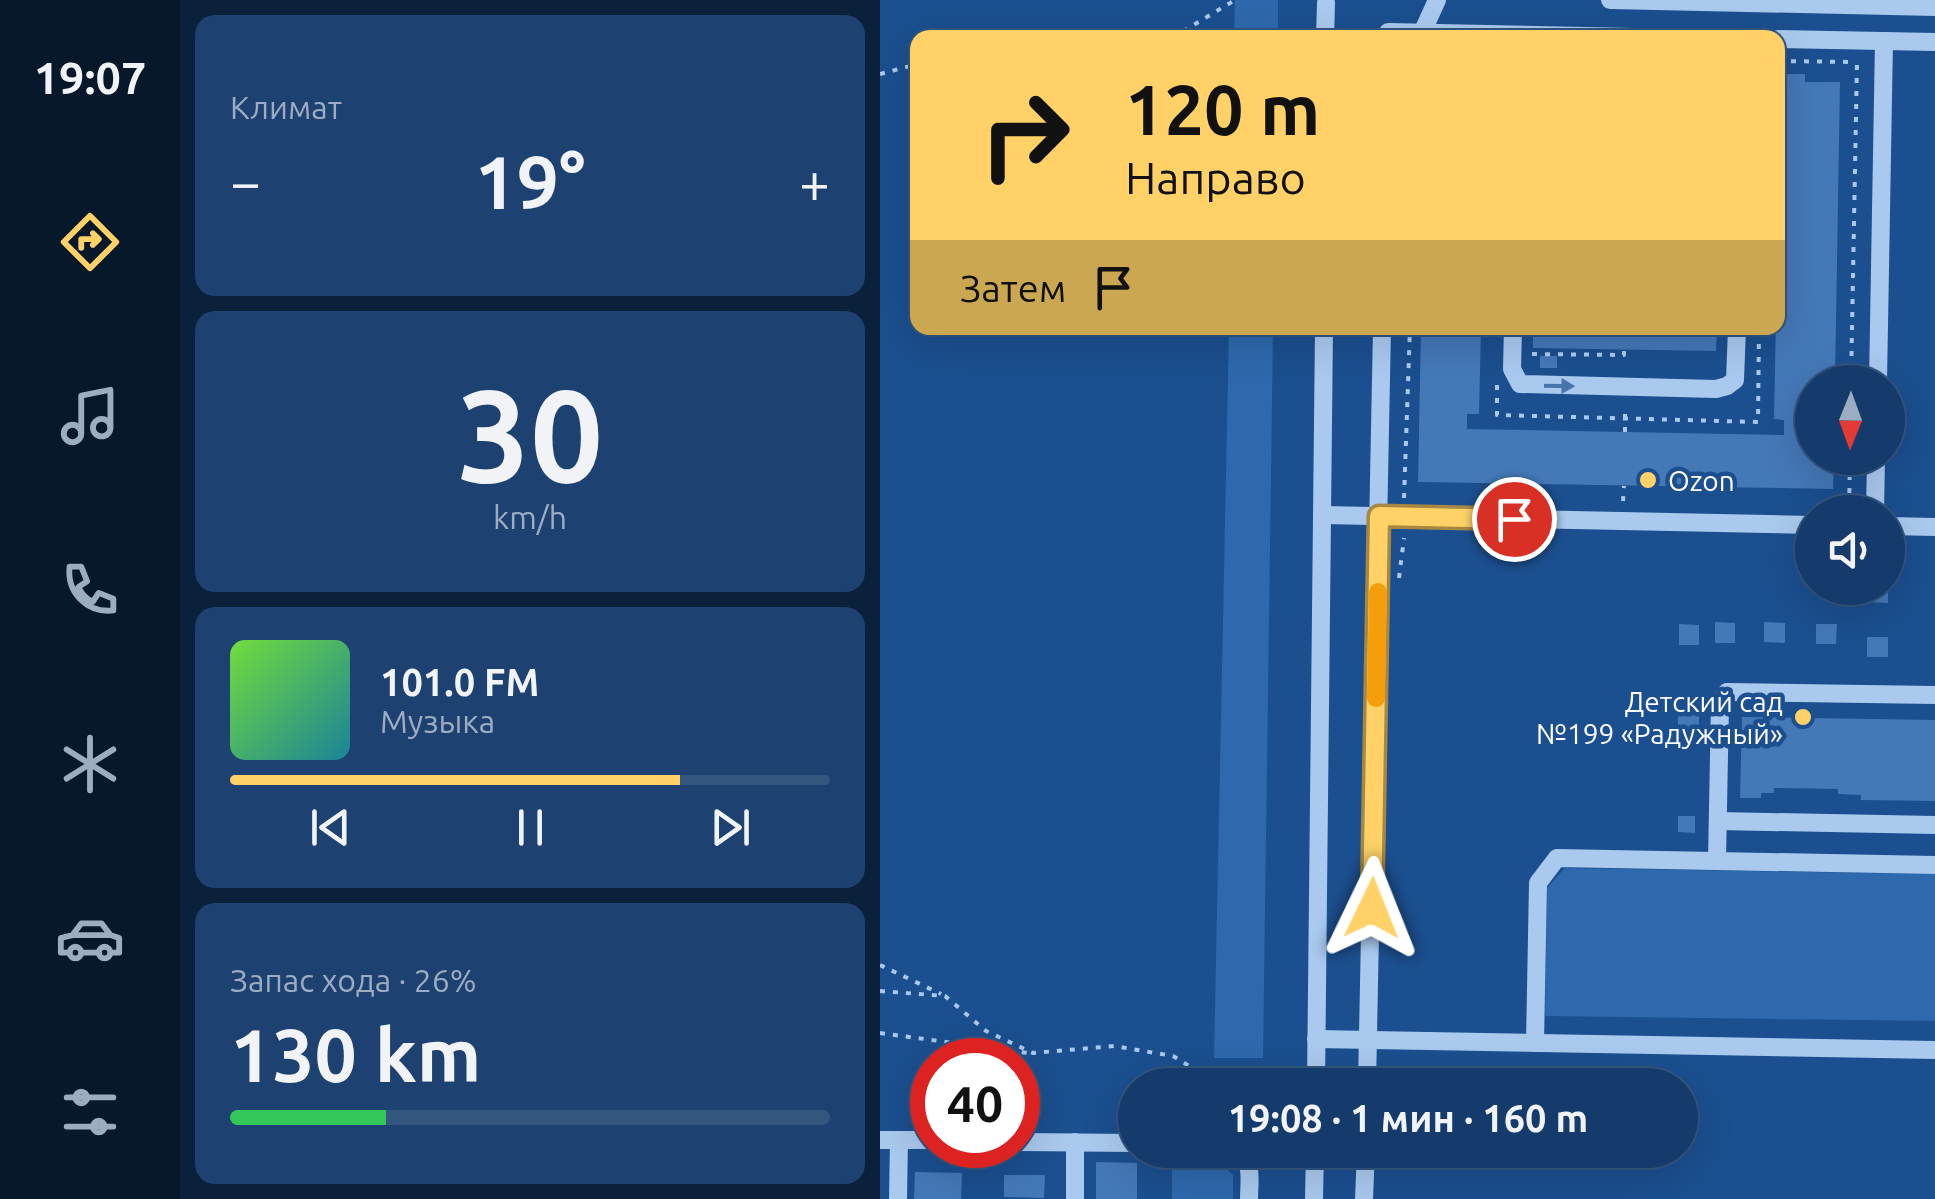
<!DOCTYPE html>
<html lang="ru">
<head>
<meta charset="utf-8">
<style>
	:root { --surface:#143b6b; --page:#1d4271; --text:#f1f3f6; --muted:#9dadc1; --line:#33557e; --accent:#ffd166 }
	body { margin:0; font-family:Ubuntu,sans-serif; background:var(--page); color:var(--text); height:100vh; display:flex; flex-direction:column; font-size:38px; white-space:nowrap }
	* { box-sizing:border-box; margin:0 }
	p { font-size:32px; color:var(--muted) }
	.icon { flex:none; width:55px; height:55px; fill:none; stroke:currentColor; stroke-width:2; stroke-linecap:round; stroke-linejoin:round }
	.map { position:relative; flex:1; overflow:hidden }
	.details { display:flex; flex-direction:column; gap:15px; padding:15px; background:#0b203b; width:700px }
	.details>* { flex:none }
	.banner { position:absolute; left:30px; top:30px; width:875px; height:305px; border-radius:20px; box-shadow:0 10px 40px #0002,0 0 0 2px var(--line); background:#ffd166; color:#111; overflow:hidden }
	.needle { width:65px; rotate:181deg }
	.buttons { position:absolute; left:915px; top:365px; display:grid; gap:20px }
	.buttons a { display:grid; place-items:center; width:110px; height:110px; border-radius:50%; background:var(--surface); box-shadow:0 10px 40px #0002,0 0 0 2px var(--line); font-size:50px }
	.speed { position:absolute; left:30px; top:1038px; display:flex; gap:20px; font-size:50px; font-weight:700; text-align:center }
	.speed>* { display:grid; place-content:center; width:130px; height:130px; border-radius:50%; background:var(--surface); box-shadow:0 10px 40px #0002,0 0 0 2px var(--line); line-height:1 }
	.speed .limit { border:15px solid #d22; background:#fff; color:#111 }
	.pin { position:absolute; display:grid; place-items:center; width:85px; height:85px; color:#fff; margin:-42px; border:5px solid #fff; border-radius:50%; box-shadow:0 2px 10px #0007 }
	.me { position:absolute; width:110px; margin:-55px; rotate:2deg; stroke-linejoin:round; filter:drop-shadow(0 0 8px #0008) }
	.turn { display:flex; align-items:center; gap:35px; height:210px; padding:0 50px; font-size:45px }
	.turn .icon { width:130px; height:130px; stroke-width:2.5 }
	.turn b { display:block; font-size:70px; line-height:85px }
	.then { display:flex; align-items:center; height:95px; padding:0 50px; background:#0003; gap:20px; font-size:38px }
	.big { font-size:75px; font-weight:700; line-height:1.1 }
	.details .tile { flex:1; display:flex; flex-direction:column; justify-content:center; gap:15px; min-width:0; padding:0 35px; border-radius:20px; background:var(--page) }
	.details .dial { align-items:center; gap:0 }
	.dial b { font-size:130px; line-height:1 }
	.song { display:flex; align-items:center; gap:30px }
	.cover { width:120px; height:120px; border-radius:15px; background:linear-gradient(135deg,hsl(100 70% 55%),hsl(190 70% 35%)) }
	.played { height:10px; border-radius:5px; background:linear-gradient(90deg,var(--accent) 75%,var(--line) 75%) }
	.keys { display:flex; justify-content:space-around; direction:ltr }
	.heat { display:flex; justify-content:space-between; align-items:center; font-size:55px; direction:ltr }
	.charge { height:15px; border-radius:8px; background:linear-gradient(90deg,#34c759 26%,var(--line) 0) }
	.trip { position:absolute; left:238px; top:1068px; width:580px; height:100px; border-radius:50px; background:var(--surface); box-shadow:0 10px 40px #0002,0 0 0 2px var(--line); font-weight:700; line-height:100px; text-align:center }
	main { display:flex; flex:1; min-height:0 }
	.menu { display:flex; flex-direction:column; width:180px; justify-content:space-around; align-items:center; background:#08182b; color:var(--muted) }
	.menu .icon { width:70px; height:70px }
	.menu .active { color:var(--accent) }
	.menu b { font-size:45px; color:var(--text) }
	.map>svg:first-child { display:block }
</style>
</head>
<body>
<main>
<nav class="menu">
<b>19:07</b>
<svg class="icon active" aria-label="directions" viewBox="0 0 24 24"><path d="M12 3l9 9-9 9-9-9zM9 14v-3h6M13 9l2 2-2 2"/></svg>
<svg class="icon" aria-label="music" viewBox="0 0 24 24"><path d="M9 18V5l10-2v13"/><circle cx="6" cy="18" r="3"/><circle cx="16" cy="16" r="3"/></svg>
<svg class="icon" aria-label="phone" viewBox="0 0 24 24"><path d="M5 4h4l2 5-3 2q2 4 5 5l2-3 5 2v4C11 20 4 13 5 4z"/></svg>
<svg class="icon" aria-label="climate" viewBox="0 0 24 24"><path d="M12 3v18M4 7l16 10M4 17L20 7"/></svg>
<svg class="icon" aria-label="car" viewBox="0 0 24 24"><path d="M5 17H2v-5l4-1 3-4h7l3 4 3 1v5h-3M9 17h6M6 11h13"/><circle cx="7" cy="17" r="2"/><circle cx="17" cy="17" r="2"/></svg>
<svg class="icon" aria-label="filters" viewBox="0 0 24 24"><path d="M4 7h16M4 17h16"/><circle cx="9" cy="7" r="2"/><circle cx="15" cy="17" r="2"/></svg>
</nav>
<section class="details">
<div class="tile"><p>Климат</p>
<div class="heat"><a>−</a><b class="big">19°</b><a>+</a></div>
</div>
<div class="tile dial"><b>30</b><p>km/h</p></div>
<div class="tile">
<div class="song"><i class="cover"></i><div><b>101.0 FM</b><p>Музыка</p></div></div>
<div class="played"></div>
<div class="keys"><svg class="icon" aria-label="previous" viewBox="0 0 24 24"><path d="M18 5L8 12l10 7zM5 5v14"/></svg><svg class="icon" aria-label="pause" viewBox="0 0 24 24"><path d="M8 5v14M16 5v14"/></svg><svg class="icon" aria-label="next" viewBox="0 0 24 24"><path d="M6 5l10 7-10 7zM19 5v14"/></svg></div>
</div>
<div class="tile"><p>Запас хода · 26%</p><b class="big">130 km</b><div class="charge"></div></div>
</section>
<div class="map">
<svg width="1055" height="1199" viewBox="0 0 1055 1199">
	<rect width="100%" height="100%" fill="#1b4f8f"/>
	<g fill="#2e69ad">
		<polygon points="355,0 398,0 398,37 354,37"/>
		<polygon points="349,328 393,328 383,1058 334,1058"/>
		<polygon points="685,868 1055,874 1055,1021 665,1016 667,888"/>
		<polygon points="292,1163 339,1163 353,1175 353,1199 292,1199"/>
	</g>
	<g fill="#4478b7">
		<polygon points="902,74 925,74 925,82 960,82 955,382 932,382 932,458 954,458 953,489 538,482 541,328 601,328 599,414 587,414 587,429 904,435 904,420 894,419 899,164 904,164 904,130 898,130 898,76"/>
		<polygon points="653,328 837,328 836,351 653,348"/>
		<rect x="660" y="356" width="17" height="12"/>
		<polygon points="988,588 1008,588 1008,603 987,602"/>
		<polygon points="835,622 855,623 855,643 835,643"/>
		<polygon points="884,622 905,623 905,643 884,642"/>
		<polygon points="799,624 819,625 819,645 799,645"/>
		<polygon points="936,624 957,624 956,644 936,644"/>
		<rect x="987" y="637" width="21" height="20"/>
		<polygon points="798,709 819,710 819,730 798,730"/>
		<polygon points="862,717 1055,720 1055,801 981,800 981,795 958,794 958,789 894,788 894,793 881,793 881,798 860,798"/>
		<polygon points="798,816 815,816 815,833 798,832"/>
		<polygon points="216,1162 257,1163 257,1199 216,1199"/>
		<polygon points="35,1172 82,1173 81,1199 34,1199"/>
		<polygon points="124,1175 165,1175 164,1198 124,1197"/>
	</g>
	<g fill="none" stroke-linecap="round" stroke-linejoin="round">
		<g stroke="#a9c9ee" stroke-width="4" stroke-dasharray="5 8" stroke-linecap="butt">
			<polyline points="292,38 355,0"/>
			<polyline points="898,61 973,62"/>
			<polyline points="0,74 38,64"/>
			<polyline points="652,354 744,355 744,350"/>
			<polyline points="971,382 977,62"/>
			<polyline points="617,385 617,415 878,422 879,328"/>
			<polyline points="745,432 745,407"/>
			<polyline points="524,498 530,328"/>
			<polyline points="743,501 744,486"/>
			<polyline points="948,511 969,511 970,458"/>
			<polyline points="519,578 524,538"/>
			<polyline points="0,965 61,994"/>
			<polyline points="0,991 65,996 106,1031 153,1053 234,1046 293,1056 340,1085"/>
			<polyline points="0,1033 148,1053"/>
		</g>
		<g stroke="#a9c9ee" stroke-width="18">
			<polyline points="730,0 1055,7"/>
			<polyline points="542,33 557,0"/>
			<polyline points="445,38 446,3"/>
			<polyline points="508,38 508,32 802,38"/>
			<polyline points="898,39 1055,42"/>
			<polyline points="633,328 632,369 640,384 836,389 847,386 855,380 857,328"/>
			<polyline points="998,382 1004,41"/>
			<polyline points="995,512 996,458"/>
			<polyline points="443,515 932,525"/>
			<polyline points="1008,526 1055,527"/>
			<polyline points="838,821 1055,825"/>
			<polyline points="837,861 840,703 847,692 1055,695"/>
			<polyline points="436,1039 1055,1050"/>
			<polyline points="655,1043 658,883 677,858 1055,865"/>
			<polyline points="436,1085 444,328"/>
			<polyline points="487,1085 502,328"/>
			<polyline points="0,1140 52,1140"/>
			<polyline points="138,1142 255,1143"/>
			<path d="M356,1150C374,1160 369,1181 369,1199"/>
			<polyline points="18,1199 19,1140"/>
			<polyline points="195,1199 195,1142"/>
			<polyline points="434,1199 435,1150"/>
			<polyline points="484,1199 486,1150"/>
		</g>
	</g>
	<defs><path id="oneway-solid" d="M-6-.8H1V-3.2L6.5 0L1 3.2V.8H-6Z" transform="scale(2.5)"/></defs>
	<use fill="#4674ac" href="#oneway-solid" transform="translate(679 386) rotate(1)"/>
	<g fill="none" stroke-linecap="round" stroke-linejoin="round">
		<g stroke="#a68842" stroke-width="25">
			<polyline id="route" points="492,908 499,516 634,519"/>
		</g>
		<use href="#route" stroke="#ffd166" stroke-width="18"/>
		<polyline stroke="#f59e0b" stroke-width="18" points="496,698 498,592"/>
	</g>
	<g fill="#ffd166" stroke="#1b4f8f" stroke-width="4">
		<circle cx="768" cy="480" r="10"/>
		<circle cx="923" cy="717" r="10"/>
	</g>
	<g text-anchor="middle" dominant-baseline="central" stroke-width="9" stroke-linejoin="round" paint-order="stroke">
		<g font-size="28" fill="#fff" stroke="#1b4f8f" text-anchor="start">
			<text x="788" y="480">Ozon</text>
			<text x="903" y="701" text-anchor="end">Детский сад<tspan x="903" dy="32">№199 «Радужный»</tspan></text>
		</g>
	</g>
</svg>
<div class="buttons">
<a><svg class="needle" viewBox="-14 -14 28 28"><path d="M0-13l5 13h-10z" fill="#e53935"/><path d="M0 13l5-13h-10z" fill="#9dadc1"/></svg></a>
<a><svg class="icon" aria-label="sound" viewBox="0 0 24 24"><path d="M4 9h4l5-4v14l-5-4H4zM17 9q2 3 0 6"/></svg></a>
</div>
<div class="speed"><div class="limit">40</div></div>
<div class="pin" style="left:634px;top:519px;background:#d93025"><svg class="icon" aria-label="arrive" viewBox="0 0 24 24"><path d="M6 21V4h12l-3 4 3 4H6"/></svg></div>
<svg class="me" style="left:492px;top:908px" viewBox="-20 -20 40 40"><path d="M0-17L14 15 0 8-14 15z" fill="#ffd166" stroke="#fff" stroke-width="4"/></svg>
<div class="trip">19:08 · 1 мин · 160 m</div>
<div class="banner">
<div class="turn"><svg class="icon" aria-label="right" viewBox="0 0 24 24"><path d="M7 20v-9h11M14 6l5 5-5 5"/></svg><div><b>120 m</b>Направо</div></div>
<div class="then">Затем<svg class="icon" aria-label="arrive" viewBox="0 0 24 24"><path d="M6 21V4h12l-3 4 3 4H6"/></svg></div>
</div>
</div>
</main>
</body>
</html>
